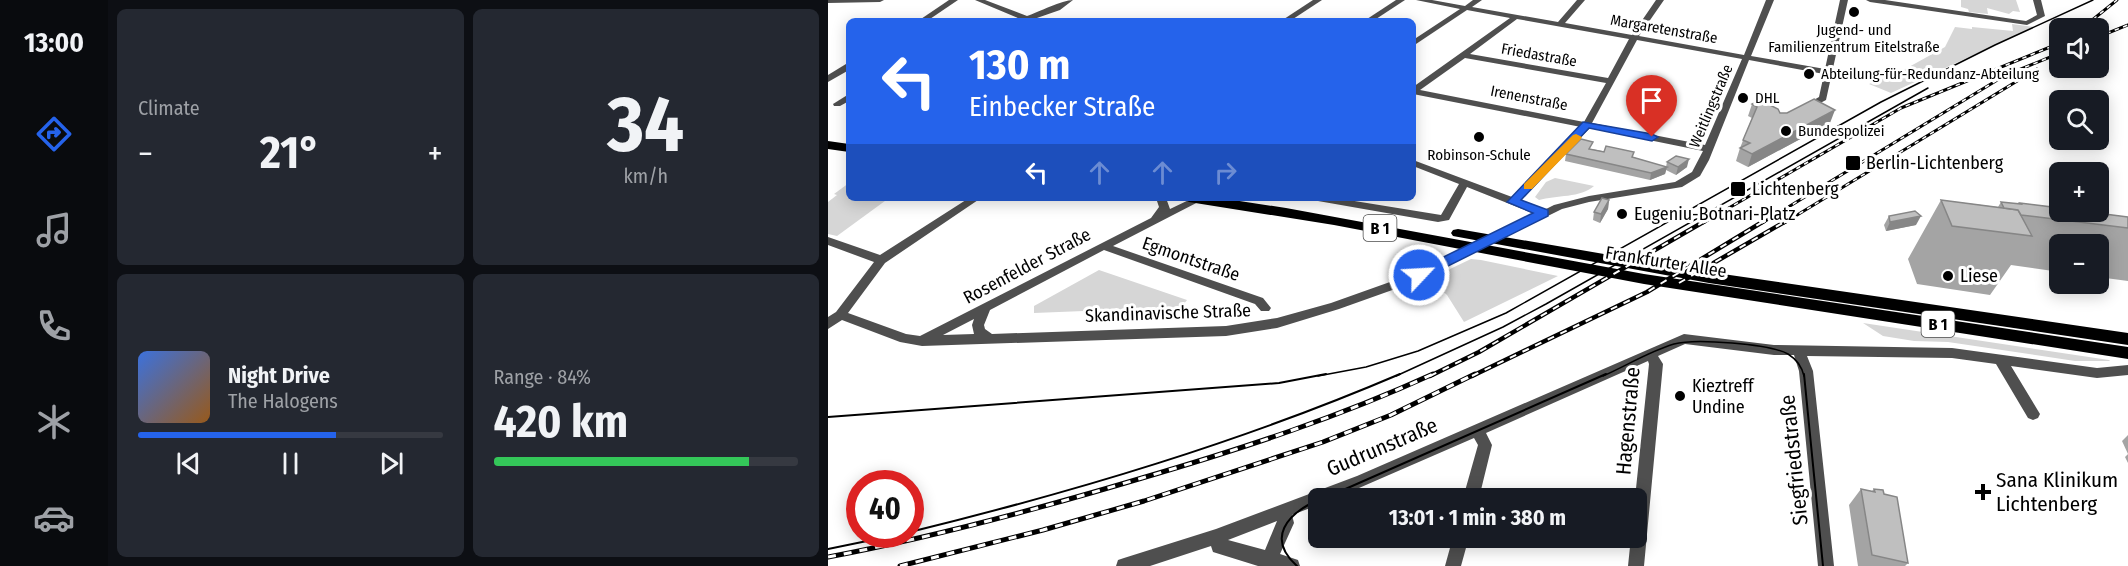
<!DOCTYPE html>
<html lang="en">
<head>
<meta charset="utf-8">
<style>
	:root { --surface:#171b24; --page:#242831; --text:#f1f3f6; --muted:#9ea1a6; --line:#363941; --accent:#2563eb }
	body { margin:0; font-family:"Fira Sans Condensed",sans-serif; background:var(--page); color:var(--text); height:100vh; display:flex; flex-direction:column; font-size:22px; white-space:nowrap }
	* { box-sizing:border-box; margin:0 }
	p { font-size:20px; color:var(--muted) }
	.icon { flex:none; width:33px; height:33px; fill:none; stroke:currentColor; stroke-width:2; stroke-linecap:round; stroke-linejoin:round }
	.map { position:relative; flex:1; overflow:hidden }
	.panel { display:flex; flex-direction:column; gap:9px; padding:9px; background:#0d0f14; width:720px }
	.panel>* { flex:none }
	.banner { position:absolute; left:18px; top:18px; width:570px; height:183px; border-radius:9px; box-shadow:0 3px 15px #0003; background:#2563eb; color:#fff; overflow:hidden }
	.fabs { position:absolute; left:1221px; top:18px; display:grid; gap:12px }
	.fabs a { display:grid; place-items:center; width:60px; height:60px; border-radius:9px; background:var(--surface); box-shadow:0 3px 15px #0003; font-size:30px }
	.speed { position:absolute; left:18px; top:470px; display:flex; gap:12px; font-size:30px; font-weight:700; text-align:center }
	.speed>* { display:grid; place-content:center; width:78px; height:78px; border-radius:50%; background:var(--surface); box-shadow:0 3px 15px #0003; line-height:1 }
	.speed .limit { border:9px solid #d22; background:#fff; color:#111 }
	.pin { position:absolute; display:grid; place-items:center; width:51px; height:51px; color:#fff; margin:-62px -26px; border-radius:50% 50% 50% 0; rotate:-45deg; box-shadow:0 0 6px #0007 }
	.pin .icon { rotate:45deg }
	.me { position:absolute; width:66px; margin:-33px; rotate:65deg; stroke-linejoin:round; filter:drop-shadow(0 0 4px #0008) }
	.turn { display:flex; align-items:center; gap:21px; height:126px; padding:0 24px; font-size:27px }
	.turn .icon { width:78px; height:78px; stroke-width:2.5 }
	.turn b { display:block; font-size:42px; line-height:51px }
	.lanes { display:flex; align-items:center; height:57px; padding:0 24px; background:#0003; justify-content:center; gap:30px; direction:ltr }
	.lanes .off { opacity:.35 }
	.big { font-size:45px; font-weight:700; line-height:1.1 }
	.panel .card { flex:1; display:flex; flex-direction:column; justify-content:center; gap:9px; min-width:0; padding:0 21px; border-radius:9px; background:var(--page) }
	.panel .dial { align-items:center; gap:0 }
	.dial b { font-size:78px; line-height:1 }
	.song { display:flex; align-items:center; gap:18px }
	.cover { width:72px; height:72px; border-radius:9px; background:linear-gradient(135deg,hsl(220 70% 55%),hsl(30 70% 35%)) }
	.played { height:6px; border-radius:3px; background:linear-gradient(90deg,var(--accent) 65%,var(--line) 65%) }
	.keys { display:flex; justify-content:space-around; direction:ltr }
	.heat { display:flex; justify-content:space-between; align-items:center; font-size:33px; direction:ltr }
	.charge { height:9px; border-radius:4px; background:linear-gradient(90deg,#34c759 84%,var(--line) 0) }
	.panel .tiles { flex:1; display:grid; gap:9px; grid-template-columns:repeat(2,1fr) }
	.trip { position:absolute; left:480px; top:488px; width:339px; height:60px; border-radius:9px; background:var(--surface); box-shadow:0 3px 15px #0003; font-weight:700; line-height:60px; text-align:center }
	main { display:flex; flex:1; min-height:0 }
	.menu { display:flex; flex-direction:column; width:108px; justify-content:space-around; align-items:center; background:#090b0e; color:var(--muted) }
	.menu .icon { width:42px; height:42px }
	.menu .on { color:var(--accent) }
	.menu b { font-size:27px; color:var(--text) }
	.map>svg:first-child { display:block }
</style>
</head>
<body>
<main>
<nav class="menu">
<b>13:00</b>
<svg class="icon on" aria-label="directions" viewBox="0 0 24 24"><path d="M12 3l9 9-9 9-9-9zM9 14v-3h6M13 9l2 2-2 2"/></svg>
<svg class="icon" aria-label="music" viewBox="0 0 24 24"><path d="M9 18V5l10-2v13"/><circle cx="6" cy="18" r="3"/><circle cx="16" cy="16" r="3"/></svg>
<svg class="icon" aria-label="phone" viewBox="0 0 24 24"><path d="M5 4h4l2 5-3 2q2 4 5 5l2-3 5 2v4C11 20 4 13 5 4z"/></svg>
<svg class="icon" aria-label="climate" viewBox="0 0 24 24"><path d="M12 3v18M4 7l16 10M4 17L20 7"/></svg>
<svg class="icon" aria-label="car" viewBox="0 0 24 24"><path d="M5 17H2v-5l4-1 3-4h7l3 4 3 1v5h-3M9 17h6M6 11h13"/><circle cx="7" cy="17" r="2"/><circle cx="17" cy="17" r="2"/></svg>
</nav>
<section class="panel">
<div class="tiles">
<div class="card"><p>Climate</p>
<div class="heat"><a>−</a><b class="big">21°</b><a>+</a></div>
</div>
<div class="card dial"><b>34</b><p>km/h</p></div>
<div class="card">
<div class="song"><i class="cover"></i><div><b>Night Drive</b><p>The Halogens</p></div></div>
<div class="played"></div>
<div class="keys"><svg class="icon" aria-label="previous" viewBox="0 0 24 24"><path d="M18 5L8 12l10 7zM5 5v14"/></svg><svg class="icon" aria-label="pause" viewBox="0 0 24 24"><path d="M8 5v14M16 5v14"/></svg><svg class="icon" aria-label="next" viewBox="0 0 24 24"><path d="M6 5l10 7-10 7zM19 5v14"/></svg></div>
</div>
<div class="card"><p>Range · 84%</p><b class="big">420 km</b><div class="charge"></div></div>
</div>
</section>
<div class="map">
<svg width="1300" height="566" viewBox="0 0 1300 566">
	<rect width="100%" height="100%" fill="#fff"/>
	<g fill="#d6d6d6">
		<polygon points="1133,0 1188,0 1192,12 1185,11 1181,14 1159,8 1160,14 1141,12 1140,9 1133,7"/>
		<polygon points="1184,24 1206,27 1063,93 1041,84 1070,73 1117,47 1127,27 1144,29 1144,27 1185,31"/>
		<path d="M727,178L766,186C753,198 728,195 711,200L707,197L718,182Z"/>
		<polygon points="21,183 21,198 61,198 9,236 0,234 0,202 9,195 6,194"/>
		<polygon points="643,259 653,260 730,276 636,322 619,295 601,279"/>
		<polygon points="271,270 359,300 351,310 337,310 331,308 206,313 206,306"/>
		<polygon points="1035,323 1281,360 1282,361 1247,361 1120,342 1086,341 1055,336"/>
	</g>
	<g fill="none" stroke-linecap="round" stroke-linejoin="round">
		<g fill="#4f4f4f" fill-rule="evenodd">
			<polygon points="0,0 56,0 52,2 0,3"/>
			<polygon points="121,0 130,0 99,21 90,21"/>
			<path d="M147,0H157L199,16C211,12 234,0 245,0L232,10L206,19L208,21H197Z"/>
			<polygon points="485,0 494,0 462,21 453,21"/>
			<polygon points="568,0 577,0 545,21 536,21"/>
			<path d="M588,0H604L637,6L645,0H654L644,7L730,22L749,0H757L737,23L804,35L828,0H836L811,36L916,55L938,0H946L923,56L997,69L1012,0H1020L998,100L979,110H973L972,108L991,97L996,74L921,60L881,160L872,176L854,187L761,202L734,209L584,283L511,309L449,328L398,336L94,346L72,342L14,320L0,329V317L8,312L46,262L0,245V237L52,255L141,198H153L57,263L20,313L78,334L92,336L323,218L331,207L328,198H338L342,209L365,198L376,199L285,246L435,298L443,308L441,311H433L427,304L276,250L162,310L156,325L157,329L164,334L398,326L449,318L503,303L576,277L707,214L639,187L621,220L610,222L490,201L485,198H508L613,215L631,184L585,166V160L684,197L753,127L585,94V87L682,18L639,10L585,46V40L632,9ZM689,19L801,39L780,78L642,54ZM809,40L914,59L877,145L764,123ZM637,58L778,83L756,122L592,90ZM762,128L875,151L864,172L847,182L761,196L726,205L716,210L692,201ZM146,319L144,325L146,334L115,335Z"/>
			<polygon points="1038,0 1057,0 1198,21 1209,15 1205,0 1213,0 1217,16 1199,25 1042,2"/>
			<polygon points="18,64 21,64 21,70 0,82 0,75"/>
			<polygon points="21,94 21,101 12,106 6,106 5,104"/>
			<path d="M856,334L946,345L1124,348L1269,368L1300,365V375L1269,378L1183,366L1212,414L1210,418L1205,420L1200,418L1168,364L1124,358L979,356L985,371L1006,566H990L971,371L966,355H946L857,344L830,356L835,364L816,566H800L803,537H808V498H807L821,364L820,361L658,433L664,445L651,498H635L650,445L646,438L508,498H490V505L464,515L466,523L452,554L470,560L472,566H430L385,552L383,546L322,566H288L290,560L296,558L388,529L529,476ZM449,521L437,550L400,540Z"/>
			<polygon points="625,537 641,537 633,566 617,566"/>
		</g>
		<g fill="#000" fill-rule="evenodd">
			<polygon points="0,141 21,144 21,152 0,149"/>
			<polygon points="354,198 392,198 458,208 816,274 1300,347 1300,359 816,284 506,225 361,202"/>
			<polygon points="630,229 881,272 1300,333 1300,345 881,283 625,236 623,233 625,230"/>
		</g>
		<g stroke="#000" stroke-width="1.5">
			<polyline points="490,376 538,367 590,351 678,313 1053,102 1167,45 1265,0"/>
			<polyline points="568,376 675,327 718,304 1100,88"/>
			<path d="M775,376C798,366 822,351 846,344C867,338 942,344 960,354C968,359 974,367 976,376"/>
		</g>
		<g stroke="#000" stroke-width="2">
			<polyline points="976,374 995,566"/>
			<polyline points="0,417 451,383 498,374"/>
			<polyline points="497,498 778,374"/>
			<path d="M82,532C249,491 413,442 572,374"/>
			<polyline points="0,549 73,534"/>
			<path d="M469,566C438,538 459,514 490,500"/>
		</g>
		<g stroke="#000" stroke-width="3">
			<g id="rail-far2">
				<polyline points="1258,25 1289,0"/>
				<polyline points="1270,37 1300,25"/>
				<polyline points="875,223 1073,108 1232,43"/>
				<polyline points="934,223 1176,76 1232,53"/>
				<polyline points="956,223 1209,69"/>
			</g>
		</g>
		<g stroke="#000" stroke-width="4.5">
			<g id="rail-far1">
				<polyline points="851,283 958,221"/>
				<polyline points="602,376 651,352 877,221"/>
				<polyline points="644,376 819,292 936,221"/>
			</g>
		</g>
		<g stroke="#000" stroke-width="5">
			<g id="rail">
				<path d="M0,557C106,537 210,509 314,478C413,449 511,417 605,374"/>
				<polyline points="72,566 215,530 316,501 495,442 563,415 647,374"/>
			</g>
		</g>
		<use href="#rail-far2" stroke="#fff" stroke-width="1.5" stroke-dasharray="4.5" stroke-linecap="butt"/>
		<use href="#rail-far1" stroke="#fff" stroke-width="2" stroke-dasharray="7" stroke-linecap="butt"/>
		<use href="#rail" stroke="#fff" stroke-width="3" stroke-dasharray="8" stroke-linecap="butt"/>
	</g>
	<g fill="#a4a4a4">
		<polygon points="924,104 952,113 1002,123 920,167 908,161 912,148 924,118 920,116"/>
		<polygon points="764,149 805,157 838,167 839,162 859,167 848,175 838,170 837,174 822,180 737,161 738,154"/>
		<polygon points="781,200 780,209 772,223 765,220 766,212"/>
		<polygon points="1113,200 1170,207 1173,202 1191,204 1192,203 1300,217 1300,281 1270,277 1270,244 1232,244 1232,272 1183,265 1162,295 1089,284 1080,259"/>
		<polygon points="1061,216 1088,225 1058,231 1056,225"/>
		<polygon points="1300,435 1300,463 1297,457 1300,454 1294,441"/>
		<polygon points="1033,489 1044,491 1046,489 1056,494 1080,563 1077,566 1030,566 1021,505"/>
	</g>
	<g fill="#868686">
		<polygon points="1007,110 1002,123 920,167 924,154"/>
		<polygon points="861,159 859,167 848,175 850,167"/>
		<polygon points="839,167 837,174 822,180 823,173"/>
		<polygon points="781,200 780,209 772,223 773,214"/>
		<polygon points="1093,216 1088,225 1058,231 1062,222"/>
	</g>
	<g fill="#bfbfbf" stroke="#868686" stroke-width="1.5">
		<polygon points="986,99 1007,110 924,154 912,148 922,143 915,140 929,107 924,104 932,100 950,109 952,113 959,113"/>
		<polygon points="753,139 765,142 761,149 776,152 778,146 806,152 804,157 839,167 823,173 738,154"/>
		<polygon points="848,156 861,159 850,167 839,162"/>
		<polygon points="774,198 781,200 773,214 766,212"/>
		<polygon points="1113,200 1190,210 1204,236 1124,226"/>
		<polygon points="1173,202 1193,204 1192,203 1232,208 1232,212 1261,212 1300,217 1300,228 1193,215 1190,210 1176,208"/>
		<polygon points="1087,211 1093,216 1062,222 1061,216"/>
		<polygon points="1033,489 1047,492 1046,489 1055,490 1056,494 1069,497 1080,563 1044,555"/>
	</g>
	<polygon fill="#2563eb" stroke="#184099" stroke-width="1.5" points="755,122 824,134 830,137 824,141 761,128 693,200 720,210 720,216 596,278 587,278 585,275 587,271 705,213 679,202"/>
	<polygon fill="#f59e0b" points="748,134 754,137 752,140 704,189 696,189 696,184 745,135"/>
	<g fill="#000" stroke="#fff" stroke-width="2">
		<circle cx="1026" cy="12" r="6"/>
		<circle cx="981" cy="74" r="6"/>
		<circle cx="915" cy="98" r="6"/>
		<circle cx="958" cy="131" r="6"/>
		<circle cx="651" cy="137" r="6"/>
		<rect x="1017" y="155" width="16" height="16" rx="3"/>
		<rect x="902" y="181" width="16" height="16" rx="3"/>
		<circle cx="794" cy="214" r="6"/>
		<circle cx="1120" cy="276" r="6"/>
		<circle cx="852" cy="396" r="6"/>
		<path d="M1152 483h6v6h6v6h-6v6h-6v-6h-6v-6h6z"/>
	</g>
	<g text-anchor="middle" dominant-baseline="central" stroke-width="6" stroke-linejoin="round" paint-order="stroke">
		<g font-size="15" fill="#000" stroke="#fff">
			<text transform="translate(836 29) rotate(10)">Margaretenstraße</text>
			<text transform="translate(711 55) rotate(10)">Friedastraße</text>
			<text transform="translate(701 98) rotate(11)">Irenenstraße</text>
			<text transform="translate(883 106) rotate(-67)">Weitlingstraße</text>
		</g>
		<g font-size="15" fill="#000" stroke="#fff" text-anchor="start">
			<text x="1026" y="30" text-anchor="middle">Jugend- und<tspan x="1026" dy="17">Familienzentrum Eitelstraße</tspan></text>
			<text x="993" y="74">Abteilung-für-Redundanz-Abteilung</text>
			<text x="927" y="98">DHL</text>
			<text x="970" y="131">Bundespolizei</text>
			<text x="651" y="155" text-anchor="middle">Robinson-Schule</text>
		</g>
		<g fill="#fff" stroke="#4c4c4c" stroke-width="1.5">
			<rect x="535.5" y="215" width="33" height="26" rx="4.5"/>
			<rect x="1093.5" y="311" width="33" height="26" rx="4.5"/>
		</g>
		<g font-size="16" font-weight="bold" fill="#000">
			<text x="552" y="228">B 1</text>
			<text x="1110" y="324">B 1</text>
		</g>
		<g font-size="18" fill="#000" stroke="#fff" text-anchor="start">
			<text x="1038" y="163">Berlin-Lichtenberg</text>
			<text x="924" y="189">Lichtenberg</text>
			<text x="806" y="214">Eugeniu-Botnari-Platz</text>
			<text x="1132" y="276">Liese</text>
			<text x="864" y="386">Kieztreff<tspan x="864" dy="21">Undine</tspan></text>
		</g>
		<g font-size="18" fill="#000" stroke="#fff">
			<text transform="translate(363 259) rotate(19)">Egmontstraße</text>
			<text transform="translate(838 262) rotate(9)">Frankfurter Allee</text>
			<text transform="translate(199 266) rotate(-28)">Rosenfelder Straße</text>
			<text transform="translate(340 313) rotate(-2)">Skandinavische Straße</text>
		</g>
		<g font-size="21" fill="#000" stroke="#fff">
			<text transform="translate(800 421) rotate(-85)">Hagenstraße</text>
			<text transform="translate(554 447) rotate(-23)">Gudrunstraße</text>
			<text transform="translate(966 460) rotate(-96)">Siegfriedstraße</text>
		</g>
		<g font-size="21" fill="#000" stroke="#fff" text-anchor="start">
			<text x="1168" y="480">Sana Klinikum<tspan x="1168" dy="24">Lichtenberg</tspan></text>
		</g>
	</g>
</svg>
<div class="fabs">
<a><svg class="icon" aria-label="sound" viewBox="0 0 24 24"><path d="M4 9h4l5-4v14l-5-4H4zM17 9q2 3 0 6"/></svg></a>
<a><svg class="icon" aria-label="search" viewBox="0 0 24 24"><circle cx="10" cy="10" r="6"/><path d="M15 15l6 6"/></svg></a>
<a>+</a>
<a>−</a>
</div>
<div class="speed"><div class="limit">40</div></div>
<div class="pin" style="left:824px;top:137px;background:#d93025"><svg class="icon" aria-label="arrive" viewBox="0 0 24 24"><path d="M6 21V4h12l-3 4 3 4H6"/></svg></div>
<svg class="me" style="left:591px;top:275px" viewBox="-20 -20 40 40"><circle r="17" fill="#2563eb" stroke="#fff" stroke-width="3"/><path d="M0-11L8 9 0 5-8 9z" fill="#fff"/></svg>
<div class="trip">13:01 · 1 min · 380 m</div>
<div class="banner">
<div class="turn"><svg class="icon" aria-label="left" viewBox="0 0 24 24"><path d="M17 20v-9H6M10 6l-5 5 5 5"/></svg><div><b>130 m</b>Einbecker Straße</div></div>
<div class="lanes"><svg class="icon" aria-label="left" viewBox="0 0 24 24"><path d="M17 20v-9H6M10 6l-5 5 5 5"/></svg><svg class="icon off" aria-label="ahead" viewBox="0 0 24 24"><path d="M12 20V5M6 11l6-6 6 6"/></svg><svg class="icon off" aria-label="ahead" viewBox="0 0 24 24"><path d="M12 20V5M6 11l6-6 6 6"/></svg><svg class="icon off" aria-label="right" viewBox="0 0 24 24"><path d="M7 20v-9h11M14 6l5 5-5 5"/></svg></div>
</div>
</div>
</main>
</body>
</html>
